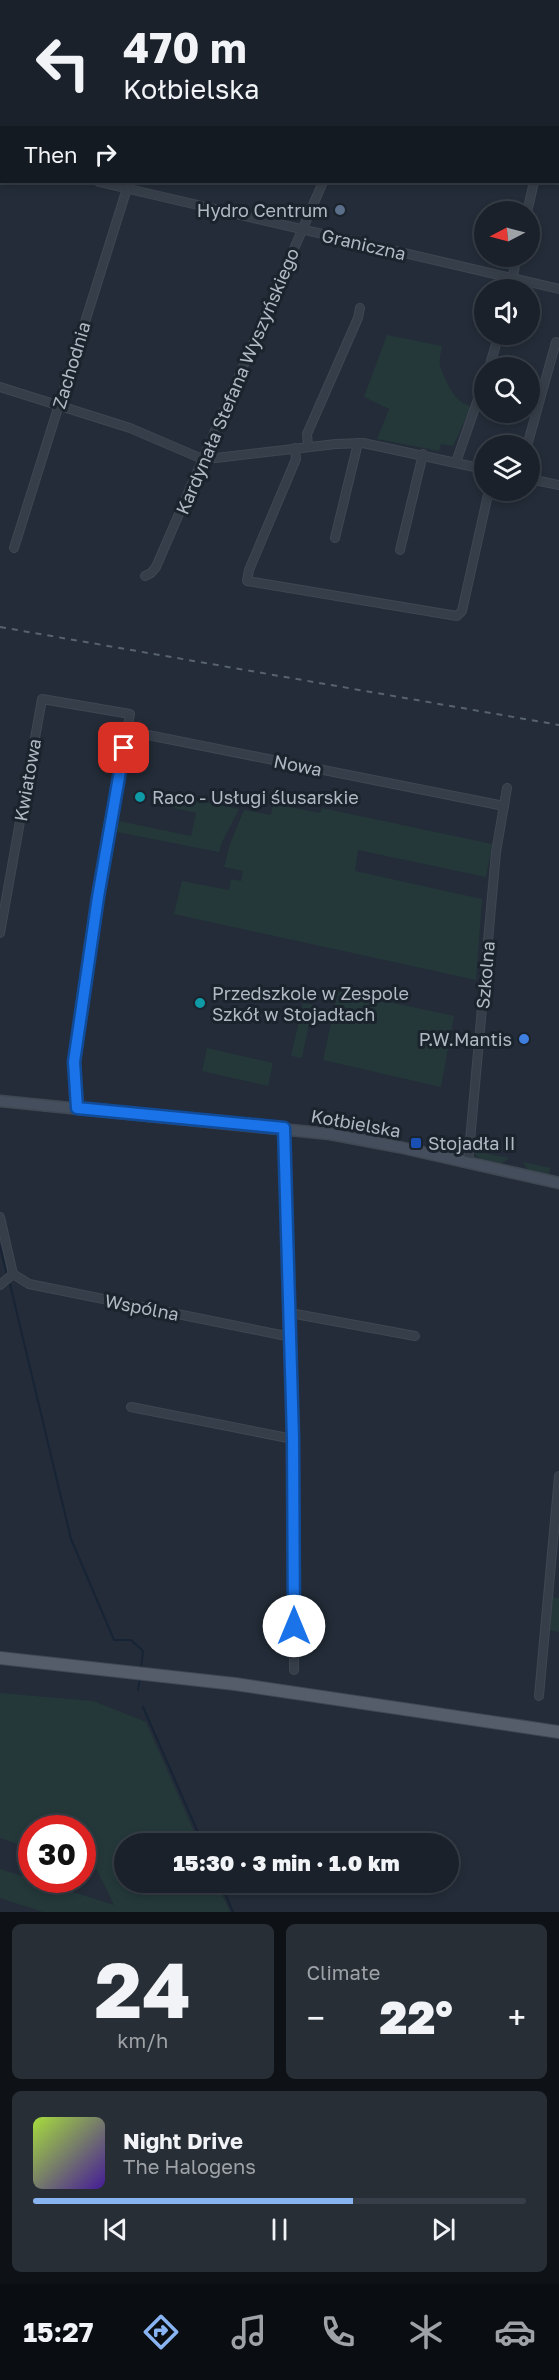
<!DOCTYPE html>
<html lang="en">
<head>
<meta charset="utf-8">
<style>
	:root { --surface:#1a212a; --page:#272e36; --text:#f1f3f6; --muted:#9fa3a8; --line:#383e47; --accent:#89b4f2 }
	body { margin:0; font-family:"Golos Text",sans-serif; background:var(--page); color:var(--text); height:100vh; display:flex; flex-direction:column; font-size:22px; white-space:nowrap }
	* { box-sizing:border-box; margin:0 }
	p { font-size:20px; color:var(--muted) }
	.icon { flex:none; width:33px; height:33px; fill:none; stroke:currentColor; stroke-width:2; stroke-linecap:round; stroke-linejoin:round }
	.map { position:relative; height:1912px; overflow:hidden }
	.details { display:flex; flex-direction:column; gap:12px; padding:12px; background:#0e1217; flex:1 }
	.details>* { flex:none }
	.top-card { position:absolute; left:0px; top:0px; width:560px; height:183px; box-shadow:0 3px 9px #0003,0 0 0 2px var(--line); background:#1a212a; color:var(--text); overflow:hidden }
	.needle { width:39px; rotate:264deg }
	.fabs { position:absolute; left:474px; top:201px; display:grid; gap:12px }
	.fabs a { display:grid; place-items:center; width:66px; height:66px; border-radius:50%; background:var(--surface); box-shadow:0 3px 9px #0003,0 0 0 2px var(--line); font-size:30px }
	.speed { position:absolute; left:18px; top:1815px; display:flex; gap:12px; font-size:30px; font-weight:700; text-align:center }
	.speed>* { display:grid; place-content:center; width:78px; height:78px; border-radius:50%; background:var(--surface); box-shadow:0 3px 9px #0003,0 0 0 2px var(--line); line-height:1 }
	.speed .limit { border:9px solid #d22; background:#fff; color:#111 }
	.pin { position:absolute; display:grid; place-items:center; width:51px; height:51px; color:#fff; margin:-26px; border-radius:12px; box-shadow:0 3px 9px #0006 }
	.me { position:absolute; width:66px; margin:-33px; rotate:0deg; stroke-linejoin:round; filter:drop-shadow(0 0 4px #0008) }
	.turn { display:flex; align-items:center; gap:21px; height:126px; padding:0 24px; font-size:27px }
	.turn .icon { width:78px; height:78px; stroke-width:2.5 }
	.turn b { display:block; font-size:42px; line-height:51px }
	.then { display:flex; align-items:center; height:57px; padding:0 24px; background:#0003; gap:12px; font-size:22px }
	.big { font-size:45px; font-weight:800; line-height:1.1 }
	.details .widget { flex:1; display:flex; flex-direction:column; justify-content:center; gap:9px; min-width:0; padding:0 21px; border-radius:9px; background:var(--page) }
	.details .dial { align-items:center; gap:0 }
	.dial b { font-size:78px; line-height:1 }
	.song { display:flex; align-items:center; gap:18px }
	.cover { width:72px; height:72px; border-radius:9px; background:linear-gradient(135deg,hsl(80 70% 55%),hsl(260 70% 35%)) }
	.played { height:6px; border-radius:3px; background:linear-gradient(90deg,var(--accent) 65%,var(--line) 65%) }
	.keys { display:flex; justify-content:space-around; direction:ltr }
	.heat { display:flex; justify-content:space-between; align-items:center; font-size:33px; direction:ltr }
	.details .tiles { flex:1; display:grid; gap:12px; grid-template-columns:1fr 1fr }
	.widget:last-child { grid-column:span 2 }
	.trip { position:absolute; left:114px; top:1833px; width:345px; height:60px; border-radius:30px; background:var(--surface); box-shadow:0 3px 9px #0003,0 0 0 2px var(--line); font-weight:800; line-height:60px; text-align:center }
	.tab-bar { display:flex; height:96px; justify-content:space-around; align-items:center; background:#0a0d11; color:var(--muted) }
	.tab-bar .icon { width:42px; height:42px }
	.tab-bar .selected { color:var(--accent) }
	.tab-bar b { font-size:27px; color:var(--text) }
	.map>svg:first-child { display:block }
</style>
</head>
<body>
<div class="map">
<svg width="559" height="1912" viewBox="0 0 559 1912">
	<rect width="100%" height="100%" fill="#232c38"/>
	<g fill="#243839">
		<path d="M387,335L442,346C441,352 439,360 440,366C444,378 455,404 469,405L470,409L453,446L441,444L439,451L377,439L389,409L364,397Z"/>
		<polygon points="175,795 239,809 222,842 219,852 117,832 119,821 191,836 196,813 173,808"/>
		<polygon points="273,804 320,813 322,808 492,844 486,877 358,850 355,871 482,899 476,980 174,914 182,881 229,890 231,879 241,881 243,871 224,867 230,844 244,810 271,815"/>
		<polygon points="338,991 454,1016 441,1087 323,1060"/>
		<polygon points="303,1003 313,1005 302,1058 291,1056"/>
		<polygon points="207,1048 273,1063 268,1086 202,1071"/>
		<polygon points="475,1151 509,1158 501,1164 481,1159 475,1155"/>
		<polygon points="523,1162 551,1168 548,1175 528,1170"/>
		<polygon points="553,1597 559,1598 559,1632 549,1630"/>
		<polygon points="0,1693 93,1701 146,1722 199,1843 124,1844 124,1882 217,1883 230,1912 43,1912 0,1898 0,1869 114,1905 97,1870 83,1865 82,1828 32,1828 31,1849 0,1838"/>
	</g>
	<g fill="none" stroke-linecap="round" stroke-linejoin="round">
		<g stroke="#172435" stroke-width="2">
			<polyline points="0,1246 7,1275"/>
			<polyline points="9,1280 71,1539 114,1640 131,1640 143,1651 141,1669"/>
			<polyline points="138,1690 140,1677"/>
			<polyline points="143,1707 203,1844"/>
			<polyline points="220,1882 233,1912"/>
		</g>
		<g stroke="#3f4752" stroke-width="10">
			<g id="street">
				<polyline points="43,2 44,0"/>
				<polyline points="185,2 186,0"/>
				<polyline points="400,2 401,0"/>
				<polyline points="558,71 559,66"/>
				<polyline points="0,139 2,134"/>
				<polyline points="0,158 2,158"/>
				<polyline points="99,182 559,289"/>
				<polyline points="527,212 534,182"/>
				<polyline points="510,290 517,256"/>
				<polyline points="489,368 499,334"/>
				<polyline points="0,387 130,428 200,458 216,458 336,444 363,443 484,469"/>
				<polyline points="527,446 556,342"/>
				<polyline points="308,447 307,434 358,318 360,308"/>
				<polyline points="295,448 296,459 249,570 247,581 457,616 462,611 489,490"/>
				<polyline points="456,462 484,382"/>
				<polyline points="530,479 559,485"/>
				<polyline points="335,538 358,443"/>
				<polyline points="14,548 129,182"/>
				<polyline points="400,550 423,454"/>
				<polyline points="145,576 151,573 156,567 323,182"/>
				<polyline points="128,731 504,806"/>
				<polyline points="0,933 42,699 130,714 98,897 74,1062 77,1108"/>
				<polyline points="284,1128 293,1439 294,1670"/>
				<polyline points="468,1163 496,852 507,788"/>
				<polyline points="0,1217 13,1274"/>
				<polyline points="13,1274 29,1284 291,1337"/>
				<polyline points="0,1285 13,1274"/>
				<polyline points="290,1313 415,1336"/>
				<polyline points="131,1407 293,1439"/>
				<polyline points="539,1696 559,1476"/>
			</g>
		</g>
		<g stroke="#3f4752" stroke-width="13">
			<polyline id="secondary" points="0,1101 330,1134 399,1147 559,1183"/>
		</g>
		<g stroke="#3f4752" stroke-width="14">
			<polyline id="primary" points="0,1658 235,1684 559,1732"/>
		</g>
		<use href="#street" stroke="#363e49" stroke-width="8"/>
		<use href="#secondary" stroke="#444e5c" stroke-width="10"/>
		<use href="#primary" stroke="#545d69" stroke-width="12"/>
		<polyline stroke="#586270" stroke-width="2" stroke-dasharray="6 6" stroke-linecap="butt" points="0,627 559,725"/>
	</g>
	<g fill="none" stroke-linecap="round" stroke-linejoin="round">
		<g stroke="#114b97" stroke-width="15">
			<polyline id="route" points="124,748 98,897 74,1062 77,1108 284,1128 293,1439 294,1626"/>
		</g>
		<use href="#route" stroke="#1a73e8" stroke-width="10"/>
	</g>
	<circle fill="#5c6f8a" stroke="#1b232d" stroke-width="2" cx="340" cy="210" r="6"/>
	<g fill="#0f9aa8" stroke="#1b232d" stroke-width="2">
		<circle cx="140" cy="797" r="6"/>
		<circle cx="200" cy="1003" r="6"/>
	</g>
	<circle fill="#3f7fe0" stroke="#1b232d" stroke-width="2" cx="524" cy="1039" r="6"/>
	<rect fill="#1a4fb4" stroke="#1b232d" stroke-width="2" x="410" y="1137" width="12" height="12" rx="3"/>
	<g text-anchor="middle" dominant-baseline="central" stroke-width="6" stroke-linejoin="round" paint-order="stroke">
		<g font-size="18" fill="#b1b9c5" stroke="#1b232d" text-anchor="start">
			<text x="328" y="210" text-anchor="end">Hydro Centrum</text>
			<text x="152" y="797">Raco - Usługi ślusarskie</text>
			<text x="212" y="993">Przedszkole w Zespole<tspan x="212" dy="21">Szkół w Stojadłach</tspan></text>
			<text x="512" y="1039" text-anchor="end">P.W.Mantis</text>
			<text x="428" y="1143">Stojadła II</text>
		</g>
		<g font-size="18" fill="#b1b9c5" stroke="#1b232d">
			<text transform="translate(364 244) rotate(13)">Graniczna</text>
			<text transform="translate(71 365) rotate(-73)">Zachodnia</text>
			<text transform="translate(237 381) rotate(-67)">Kardynała Stefana Wyszyńskiego</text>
			<text transform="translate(298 765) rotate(11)">Nowa</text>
			<text transform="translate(27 780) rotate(-80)">Kwiatowa</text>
			<text transform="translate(485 975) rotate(-85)">Szkolna</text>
			<text transform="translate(356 1123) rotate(10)">Kołbielska</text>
			<text transform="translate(142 1307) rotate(11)">Wspólna</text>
		</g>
	</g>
</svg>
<div class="fabs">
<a><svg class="needle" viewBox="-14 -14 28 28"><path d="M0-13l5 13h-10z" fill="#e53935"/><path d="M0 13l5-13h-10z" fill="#9fa3a8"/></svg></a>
<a><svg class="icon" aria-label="sound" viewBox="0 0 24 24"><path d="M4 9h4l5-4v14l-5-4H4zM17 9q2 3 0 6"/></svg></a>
<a><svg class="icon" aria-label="search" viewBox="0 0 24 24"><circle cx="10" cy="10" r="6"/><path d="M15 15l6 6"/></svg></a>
<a><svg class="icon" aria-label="layers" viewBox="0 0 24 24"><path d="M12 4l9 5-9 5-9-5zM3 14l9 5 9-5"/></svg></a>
</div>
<div class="speed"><div class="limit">30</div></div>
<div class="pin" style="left:124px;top:748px;background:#d93025"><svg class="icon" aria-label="arrive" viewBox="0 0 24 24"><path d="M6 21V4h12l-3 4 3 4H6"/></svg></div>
<svg class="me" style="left:294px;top:1626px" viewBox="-20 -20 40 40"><circle r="19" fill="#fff"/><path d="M0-13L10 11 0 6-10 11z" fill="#1a73e8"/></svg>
<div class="trip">15:30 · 3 min · 1.0 km</div>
<div class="top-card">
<div class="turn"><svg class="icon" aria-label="left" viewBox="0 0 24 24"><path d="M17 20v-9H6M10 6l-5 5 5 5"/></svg><div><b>470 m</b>Kołbielska</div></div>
<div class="then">Then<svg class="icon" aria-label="right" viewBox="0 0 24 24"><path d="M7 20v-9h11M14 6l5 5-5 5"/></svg></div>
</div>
</div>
<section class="details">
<div class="tiles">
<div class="widget dial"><b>24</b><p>km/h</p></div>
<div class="widget"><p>Climate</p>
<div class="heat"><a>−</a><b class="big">22°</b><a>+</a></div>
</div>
<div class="widget">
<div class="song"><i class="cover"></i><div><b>Night Drive</b><p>The Halogens</p></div></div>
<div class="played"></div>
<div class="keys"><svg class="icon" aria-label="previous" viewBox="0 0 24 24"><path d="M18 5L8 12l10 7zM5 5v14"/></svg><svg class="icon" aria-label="pause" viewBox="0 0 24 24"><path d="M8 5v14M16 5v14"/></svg><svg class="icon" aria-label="next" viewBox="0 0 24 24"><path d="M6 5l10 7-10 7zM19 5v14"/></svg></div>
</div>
</div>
</section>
<nav class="tab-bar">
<b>15:27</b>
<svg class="icon selected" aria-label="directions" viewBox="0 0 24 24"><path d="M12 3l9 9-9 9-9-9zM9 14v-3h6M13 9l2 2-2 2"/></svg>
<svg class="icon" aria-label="music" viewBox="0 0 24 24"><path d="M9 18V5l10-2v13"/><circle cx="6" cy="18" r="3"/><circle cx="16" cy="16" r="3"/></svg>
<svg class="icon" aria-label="phone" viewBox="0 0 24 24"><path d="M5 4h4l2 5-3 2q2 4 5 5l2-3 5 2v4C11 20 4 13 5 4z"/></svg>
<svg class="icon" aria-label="climate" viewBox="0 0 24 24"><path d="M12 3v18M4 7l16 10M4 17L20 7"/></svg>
<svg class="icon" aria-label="car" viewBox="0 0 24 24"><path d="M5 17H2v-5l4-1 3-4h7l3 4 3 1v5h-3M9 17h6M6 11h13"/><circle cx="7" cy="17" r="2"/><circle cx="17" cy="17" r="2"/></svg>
</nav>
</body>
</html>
